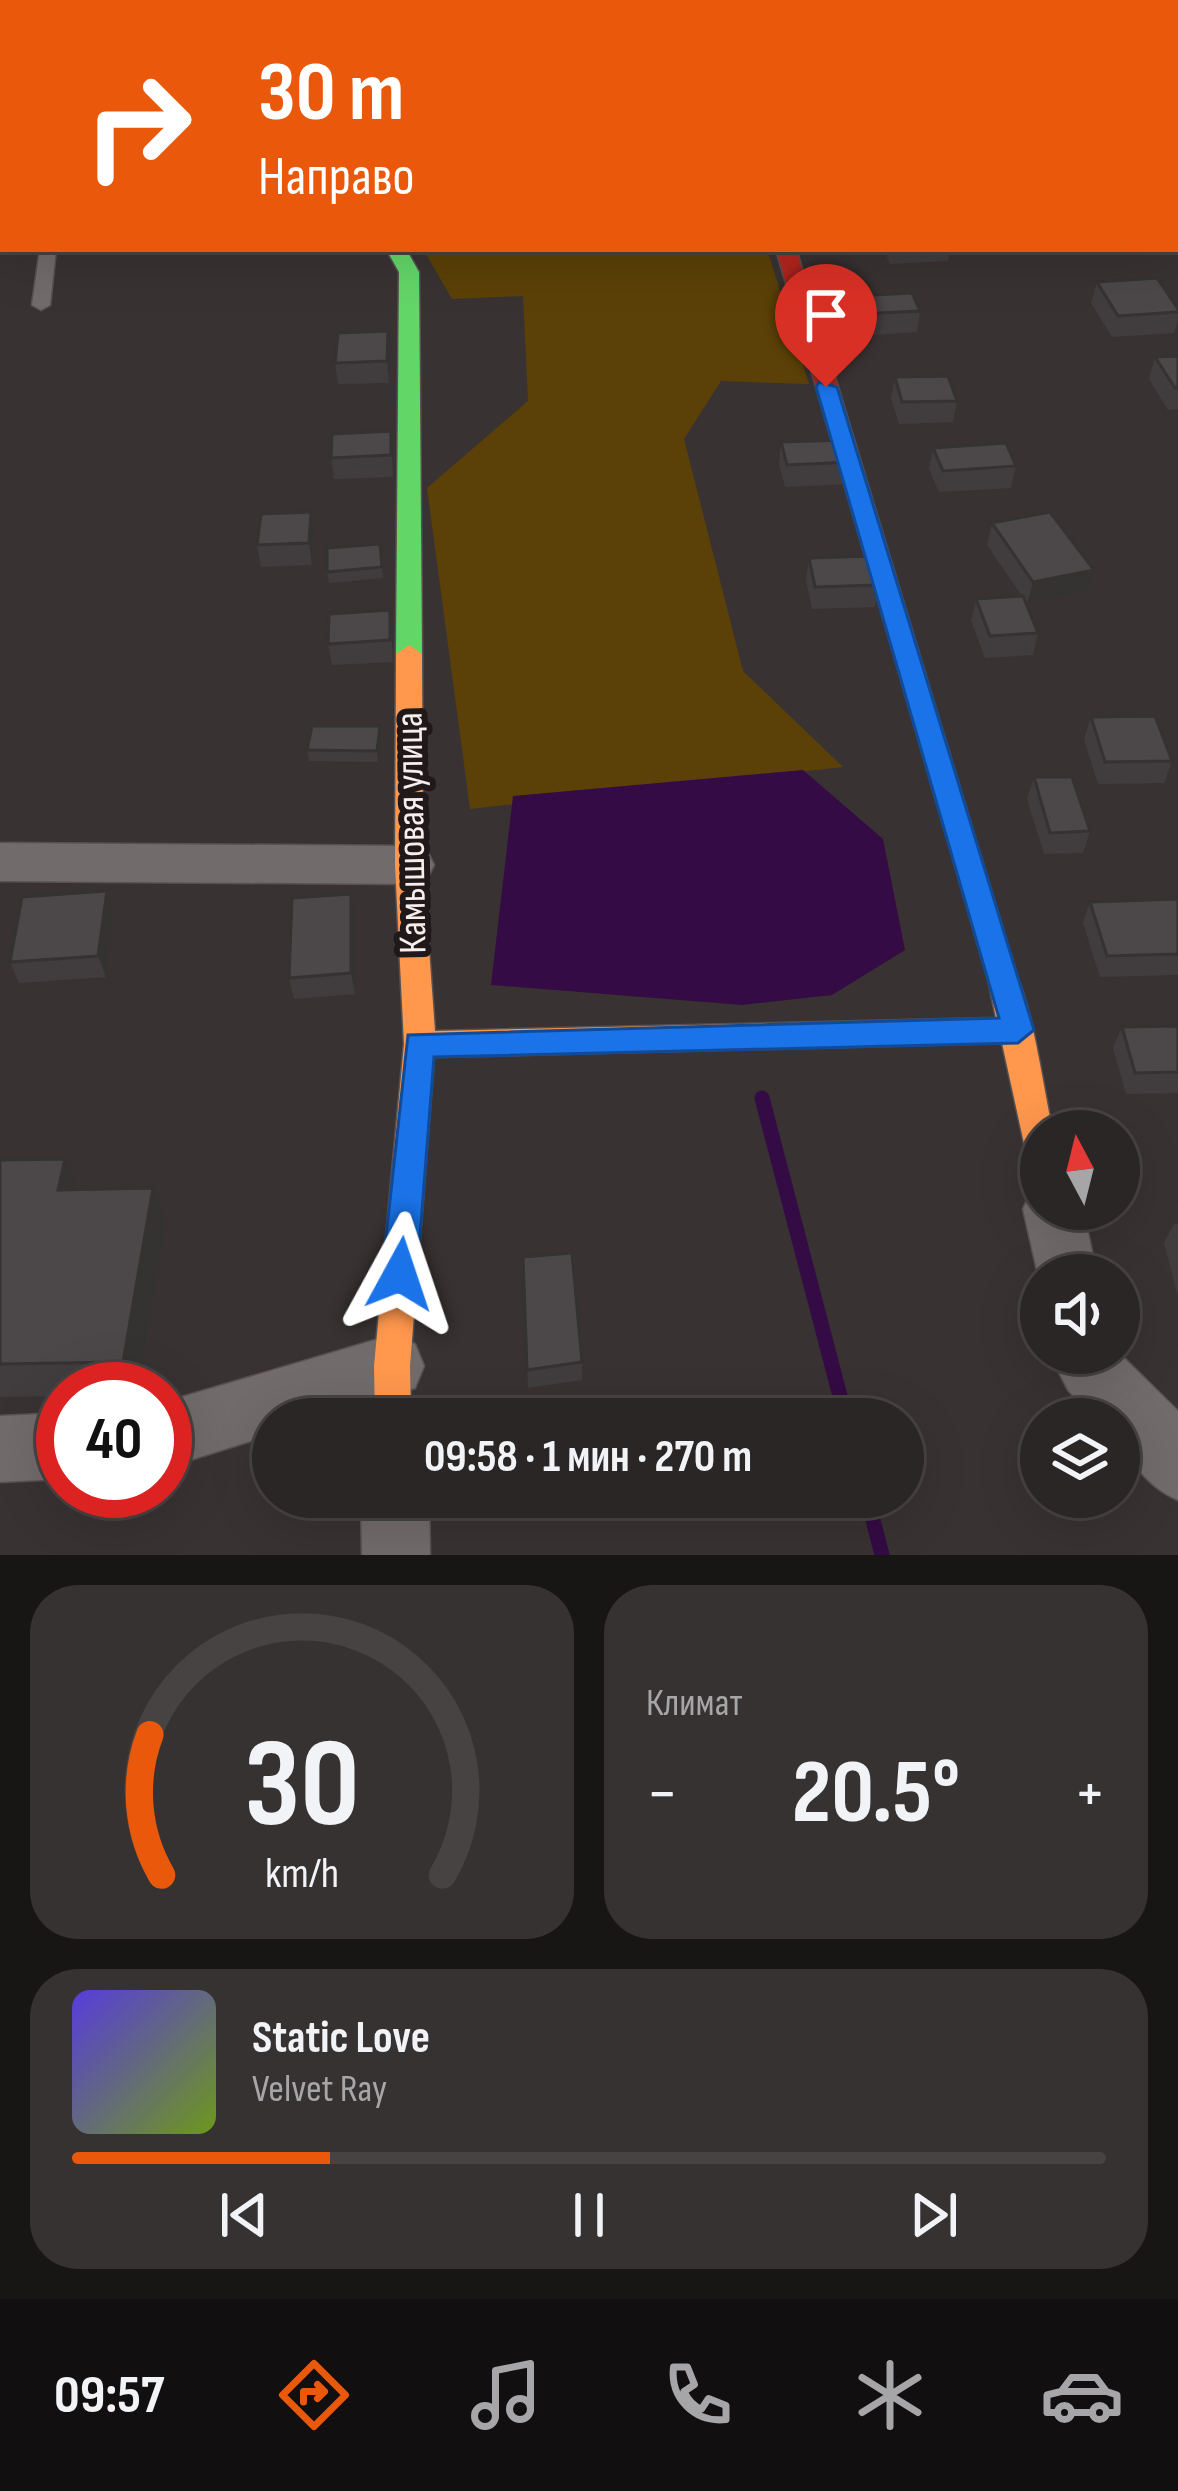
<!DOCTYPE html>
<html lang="ru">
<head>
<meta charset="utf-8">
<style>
	:root { --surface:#2b2626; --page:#373232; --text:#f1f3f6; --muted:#a6a5a7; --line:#474343; --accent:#ea580c }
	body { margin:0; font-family:"Sofia Sans Condensed",sans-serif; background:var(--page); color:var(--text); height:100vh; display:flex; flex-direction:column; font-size:45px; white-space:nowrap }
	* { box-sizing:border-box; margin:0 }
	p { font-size:39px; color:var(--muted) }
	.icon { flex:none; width:66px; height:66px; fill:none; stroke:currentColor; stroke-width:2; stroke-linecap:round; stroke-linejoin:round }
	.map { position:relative; height:1555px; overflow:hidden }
	.panel { display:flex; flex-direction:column; gap:30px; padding:30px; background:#181515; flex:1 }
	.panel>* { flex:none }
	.top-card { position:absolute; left:0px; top:0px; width:1179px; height:252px; box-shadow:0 12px 48px #0002,0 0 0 3px var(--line); background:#ea580c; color:#fff; overflow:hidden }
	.needle { width:78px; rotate:353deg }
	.controls { position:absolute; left:1020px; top:1110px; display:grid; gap:24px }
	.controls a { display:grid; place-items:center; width:120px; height:120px; border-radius:50%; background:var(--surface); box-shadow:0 12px 48px #0002,0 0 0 3px var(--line); font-size:60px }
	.speed { position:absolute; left:36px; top:1362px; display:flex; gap:24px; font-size:60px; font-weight:700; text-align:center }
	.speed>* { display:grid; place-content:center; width:156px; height:156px; border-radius:50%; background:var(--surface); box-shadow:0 12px 48px #0002,0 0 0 3px var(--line); line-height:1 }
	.speed .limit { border:18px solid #d22; background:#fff; color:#111 }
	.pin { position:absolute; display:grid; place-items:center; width:102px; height:102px; color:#fff; margin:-123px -51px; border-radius:50% 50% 50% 0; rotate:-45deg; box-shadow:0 0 12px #0007 }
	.pin .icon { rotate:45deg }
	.me { position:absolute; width:132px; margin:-66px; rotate:5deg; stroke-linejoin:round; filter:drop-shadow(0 0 9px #0008) }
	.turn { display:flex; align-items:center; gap:42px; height:252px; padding:0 60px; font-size:54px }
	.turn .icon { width:156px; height:156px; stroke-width:2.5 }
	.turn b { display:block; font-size:84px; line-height:102px }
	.big { font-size:90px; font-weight:700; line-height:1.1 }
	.panel .tile { flex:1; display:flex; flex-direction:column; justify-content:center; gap:18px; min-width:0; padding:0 42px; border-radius:48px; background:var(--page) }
	.panel .dial { align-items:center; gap:0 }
	.dial svg { height:312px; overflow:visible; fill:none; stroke:var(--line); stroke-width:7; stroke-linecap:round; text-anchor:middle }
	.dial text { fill:var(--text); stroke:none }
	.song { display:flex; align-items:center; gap:36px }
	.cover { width:144px; height:144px; border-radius:18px; background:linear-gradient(135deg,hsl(250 70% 55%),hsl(80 70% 35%)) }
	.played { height:12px; border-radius:6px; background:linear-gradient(90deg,var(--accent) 25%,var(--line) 25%) }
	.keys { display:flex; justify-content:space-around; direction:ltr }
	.heat { display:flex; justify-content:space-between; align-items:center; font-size:66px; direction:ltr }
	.panel .tiles { flex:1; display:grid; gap:30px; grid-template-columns:1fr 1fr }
	.tile:last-child { grid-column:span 2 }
	.trip { position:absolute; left:252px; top:1398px; width:672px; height:120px; border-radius:60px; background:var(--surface); box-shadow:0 12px 48px #0002,0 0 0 3px var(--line); font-weight:700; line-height:120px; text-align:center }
	.menu { display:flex; height:192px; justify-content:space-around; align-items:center; background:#110f0f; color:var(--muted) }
	.menu .icon { width:84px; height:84px }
	.menu .selected { color:var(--accent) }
	.menu b { font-size:54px; color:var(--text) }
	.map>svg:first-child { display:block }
</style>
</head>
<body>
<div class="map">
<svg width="1178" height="1555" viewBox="0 0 1178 1555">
	<rect width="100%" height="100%" fill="#393232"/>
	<polygon fill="#5b4107" points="423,249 767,249 809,384 721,381 684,439 743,671 843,767 470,809 427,488 528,401 523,296 452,299"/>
	<polygon fill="#340b44" points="803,770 883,839 905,950 832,995 742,1005 491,985 513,796"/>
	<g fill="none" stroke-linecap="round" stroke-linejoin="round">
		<g stroke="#340b44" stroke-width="15">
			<polyline points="762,1098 846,1419"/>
			<polyline points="867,1497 882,1555"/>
		</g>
		<g stroke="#585151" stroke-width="3">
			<g id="lane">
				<polygon points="0,208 3,209 3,219 0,218"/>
				<polygon points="40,249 56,249 50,305 41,310 32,305"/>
			</g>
		</g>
		<g stroke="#585151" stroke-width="3">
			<g id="street">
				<polygon points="159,0 191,0 193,3 161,3"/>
				<polygon points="665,0 693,0 694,3 666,3"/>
				<polygon points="0,843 409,846 427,851 434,865 427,879 409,884 0,881"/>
				<polygon points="1041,1187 1041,1209 1083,1209 1097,1275 1041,1275 1041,1288 1023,1209 1032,1190"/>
				<polygon points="392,1335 415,1344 424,1366 415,1388 321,1419 273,1419 273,1434 165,1468 165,1402"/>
				<path d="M1049,1353H1119L1178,1411V1500C1147,1487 1119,1453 1119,1419H1094L1068,1390Z"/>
				<polygon points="63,1413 63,1479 0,1482 0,1416"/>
				<polygon points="361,1497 429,1497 430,1555 362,1555"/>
			</g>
		</g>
		<g stroke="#585151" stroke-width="3">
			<polygon id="fast" points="386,249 406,249 419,272 422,654 409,663 396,654 399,272"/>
		</g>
		<g stroke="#585151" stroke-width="3">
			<path id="slow" d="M409,645L422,654L423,865L435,1031L996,1018L988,979L992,970L1003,967L1014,970C1034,1011 1042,1083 1053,1131H1041V1162L1029,1158L1025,1148L1002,1043L434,1057L410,1366L411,1419H375L374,1366L404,1044L395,865L396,654Z"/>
		</g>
		<g stroke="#585151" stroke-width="3">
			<polygon id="jam" points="776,249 796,249 1018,979 1014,988 1003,991 992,988 988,979"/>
		</g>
		<polyline stroke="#706b6b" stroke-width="4.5" stroke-dasharray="1.5 6" stroke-linecap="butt" points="245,3 257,0"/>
		<use href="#lane" fill="#716b6c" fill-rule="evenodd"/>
		<use href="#street" fill="#716b6c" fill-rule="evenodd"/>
		<use href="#fast" fill="#63d668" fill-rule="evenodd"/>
		<use href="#slow" fill="#ff974d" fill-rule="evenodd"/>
		<use href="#jam" fill="#b3261e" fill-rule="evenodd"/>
	</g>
	<g fill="#413d3e">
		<polygon points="756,0 786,0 786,3 758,3"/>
		<polygon points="884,249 950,249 948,261 890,264"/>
		<polygon points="1097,282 1178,309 1178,319 1174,333 1112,337 1091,303"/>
		<polygon points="853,296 920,311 917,332 857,336 850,317"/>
		<polygon points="391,352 389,383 338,384 335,363"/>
		<polygon points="1178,356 1178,409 1168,410 1149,379 1155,357"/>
		<polygon points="895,377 957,401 953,422 899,424 891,398"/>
		<polygon points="391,431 393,477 334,479 331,458"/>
		<polygon points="781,442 850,462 847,484 785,487 779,464"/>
		<polygon points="933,448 1016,466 1011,488 939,492 929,469"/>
		<polygon points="992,523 1094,570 1088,592 1027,604 1025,600 1038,633 1033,655 985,658 971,621 976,599 1022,596 987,545"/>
		<polygon points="314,533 312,565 261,567 257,545"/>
		<polygon points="380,544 383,578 329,583 327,572"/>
		<polygon points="809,558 879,585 875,607 812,609 806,580"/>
		<polygon points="390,610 393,662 332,665 328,644"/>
		<polygon points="1091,717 1172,761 1164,783 1098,784 1084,739"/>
		<polygon points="381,737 378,762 309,761 307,750"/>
		<polygon points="1034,777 1090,831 1083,853 1044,854 1027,799"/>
		<polygon points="1178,899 1178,975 1100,977 1083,923 1090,902"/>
		<polygon points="114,912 106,977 19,983 10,962"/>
		<polygon points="355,915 355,994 294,999 289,978"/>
		<polygon points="1178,1026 1178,1093 1126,1094 1113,1048 1122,1027"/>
		<polygon points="0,1160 166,1223 139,1389 63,1389 63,1396 0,1397"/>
		<polygon points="1174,1224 1178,1224 1178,1296 1164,1243"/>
		<polygon points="523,1257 582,1362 582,1380 528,1388"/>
	</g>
	<g fill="#353232">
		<polygon points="388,331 391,352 389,383 387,361"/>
		<polygon points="311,512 314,533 312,565 309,543"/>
		<polygon points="1094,570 1088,592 1027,604 1033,582"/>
		<polygon points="380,726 381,737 378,762 377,751"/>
		<polygon points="107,891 114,912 106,977 98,956"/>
		<polygon points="351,894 355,915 355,994 351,973"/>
		<polygon points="65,1159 81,1195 58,1190"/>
		<polygon points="153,1188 166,1223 139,1389 136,1389 123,1362"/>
	</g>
	<g fill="#4c4748" stroke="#353232" stroke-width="3">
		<polygon points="620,0 646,0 648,3 622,3"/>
		<polygon points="1157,278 1178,309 1178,312 1118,316 1097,282"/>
		<polygon points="912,293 920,311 860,314 853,296"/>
		<polygon points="388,331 387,361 335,363 338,333"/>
		<polygon points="1178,356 1178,388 1175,388 1155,357"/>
		<polygon points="948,376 957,401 902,402 895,377"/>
		<polygon points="391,431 391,455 331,458 332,434"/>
		<polygon points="843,440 850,462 787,465 781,442"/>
		<polygon points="1006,443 1016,466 943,471 933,448"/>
		<polygon points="311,512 309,543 257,545 261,514"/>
		<polygon points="1050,512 1094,570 1033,582 992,523"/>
		<polygon points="380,544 382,567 327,572 327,548"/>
		<polygon points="872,556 879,585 815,587 809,558"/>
		<polygon points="1023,596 1038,633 990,636 976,599"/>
		<polygon points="390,610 390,640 328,644 329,614"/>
		<polygon points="1155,716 1172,761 1105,762 1091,717"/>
		<polygon points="312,726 380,726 377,751 307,750"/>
		<polygon points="1034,777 1072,777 1090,831 1050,833"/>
		<polygon points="107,891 98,956 10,962 22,897"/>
		<polygon points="351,894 351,973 289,978 292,898"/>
		<polygon points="1178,899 1178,954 1107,956 1090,902"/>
		<polygon points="1178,1026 1178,1072 1135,1073 1122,1027"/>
		<polygon points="65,1159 58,1190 153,1188 123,1362 0,1364 0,1160"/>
		<polygon points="572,1253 582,1362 527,1370 523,1257"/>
	</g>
	<polygon fill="#1a73e8" stroke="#114b97" stroke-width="3" points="819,382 837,387 1034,1030 1018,1043 434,1057 417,1274 412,1286 400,1290 388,1286 382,1274 408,1035 999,1018 816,387"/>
	<g text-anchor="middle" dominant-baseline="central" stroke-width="12" stroke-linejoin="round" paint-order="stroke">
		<g font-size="39" fill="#f6eded" stroke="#1f1919">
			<text transform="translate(412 833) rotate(-91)">Камышовая улица</text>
		</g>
	</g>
</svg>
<div class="controls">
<a><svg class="needle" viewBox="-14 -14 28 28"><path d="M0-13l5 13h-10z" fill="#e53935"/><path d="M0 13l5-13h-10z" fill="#a6a5a7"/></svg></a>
<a><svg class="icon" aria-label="sound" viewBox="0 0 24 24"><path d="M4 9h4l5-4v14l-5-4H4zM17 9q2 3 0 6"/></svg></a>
<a><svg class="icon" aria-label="layers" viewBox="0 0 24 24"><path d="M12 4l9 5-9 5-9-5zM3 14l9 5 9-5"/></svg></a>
</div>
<div class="speed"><div class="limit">40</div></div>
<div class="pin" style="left:826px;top:387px;background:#d93025"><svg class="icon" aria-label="arrive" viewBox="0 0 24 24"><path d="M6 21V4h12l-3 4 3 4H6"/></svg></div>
<svg class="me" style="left:400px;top:1274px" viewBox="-20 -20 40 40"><path d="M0-17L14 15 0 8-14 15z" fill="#1a73e8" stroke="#fff" stroke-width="4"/></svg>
<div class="trip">09:58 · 1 мин · 270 m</div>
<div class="top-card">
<div class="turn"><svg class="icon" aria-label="right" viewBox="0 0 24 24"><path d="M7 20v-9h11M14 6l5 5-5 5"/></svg><div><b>30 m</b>Направо</div></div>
</div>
</div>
<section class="panel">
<div class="tiles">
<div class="tile dial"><svg viewBox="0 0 100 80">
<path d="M14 69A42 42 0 1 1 86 69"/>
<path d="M14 69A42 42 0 0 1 11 33" stroke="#ea580c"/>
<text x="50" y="56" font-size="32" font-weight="700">30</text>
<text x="50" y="72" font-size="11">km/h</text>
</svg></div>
<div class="tile"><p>Климат</p>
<div class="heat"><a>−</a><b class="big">20.5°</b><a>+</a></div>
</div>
<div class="tile">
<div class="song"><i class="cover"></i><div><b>Static Love</b><p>Velvet Ray</p></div></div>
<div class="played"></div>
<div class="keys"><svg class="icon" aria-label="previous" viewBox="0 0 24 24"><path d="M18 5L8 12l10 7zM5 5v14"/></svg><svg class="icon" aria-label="pause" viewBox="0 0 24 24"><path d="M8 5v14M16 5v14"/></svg><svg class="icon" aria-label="next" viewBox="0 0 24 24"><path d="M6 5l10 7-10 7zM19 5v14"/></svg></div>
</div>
</div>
</section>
<nav class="menu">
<b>09:57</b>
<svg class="icon selected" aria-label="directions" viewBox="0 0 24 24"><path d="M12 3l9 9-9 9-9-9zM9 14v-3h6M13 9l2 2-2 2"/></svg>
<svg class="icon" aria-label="music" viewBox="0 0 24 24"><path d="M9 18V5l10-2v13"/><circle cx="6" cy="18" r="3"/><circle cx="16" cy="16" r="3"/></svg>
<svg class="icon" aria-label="phone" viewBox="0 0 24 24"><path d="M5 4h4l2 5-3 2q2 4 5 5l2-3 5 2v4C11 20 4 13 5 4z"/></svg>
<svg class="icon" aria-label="climate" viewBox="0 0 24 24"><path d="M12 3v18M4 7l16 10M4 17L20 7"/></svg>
<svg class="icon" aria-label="car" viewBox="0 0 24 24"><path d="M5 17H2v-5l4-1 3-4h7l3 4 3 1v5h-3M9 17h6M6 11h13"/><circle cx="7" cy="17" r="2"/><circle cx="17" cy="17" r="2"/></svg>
</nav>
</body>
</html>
